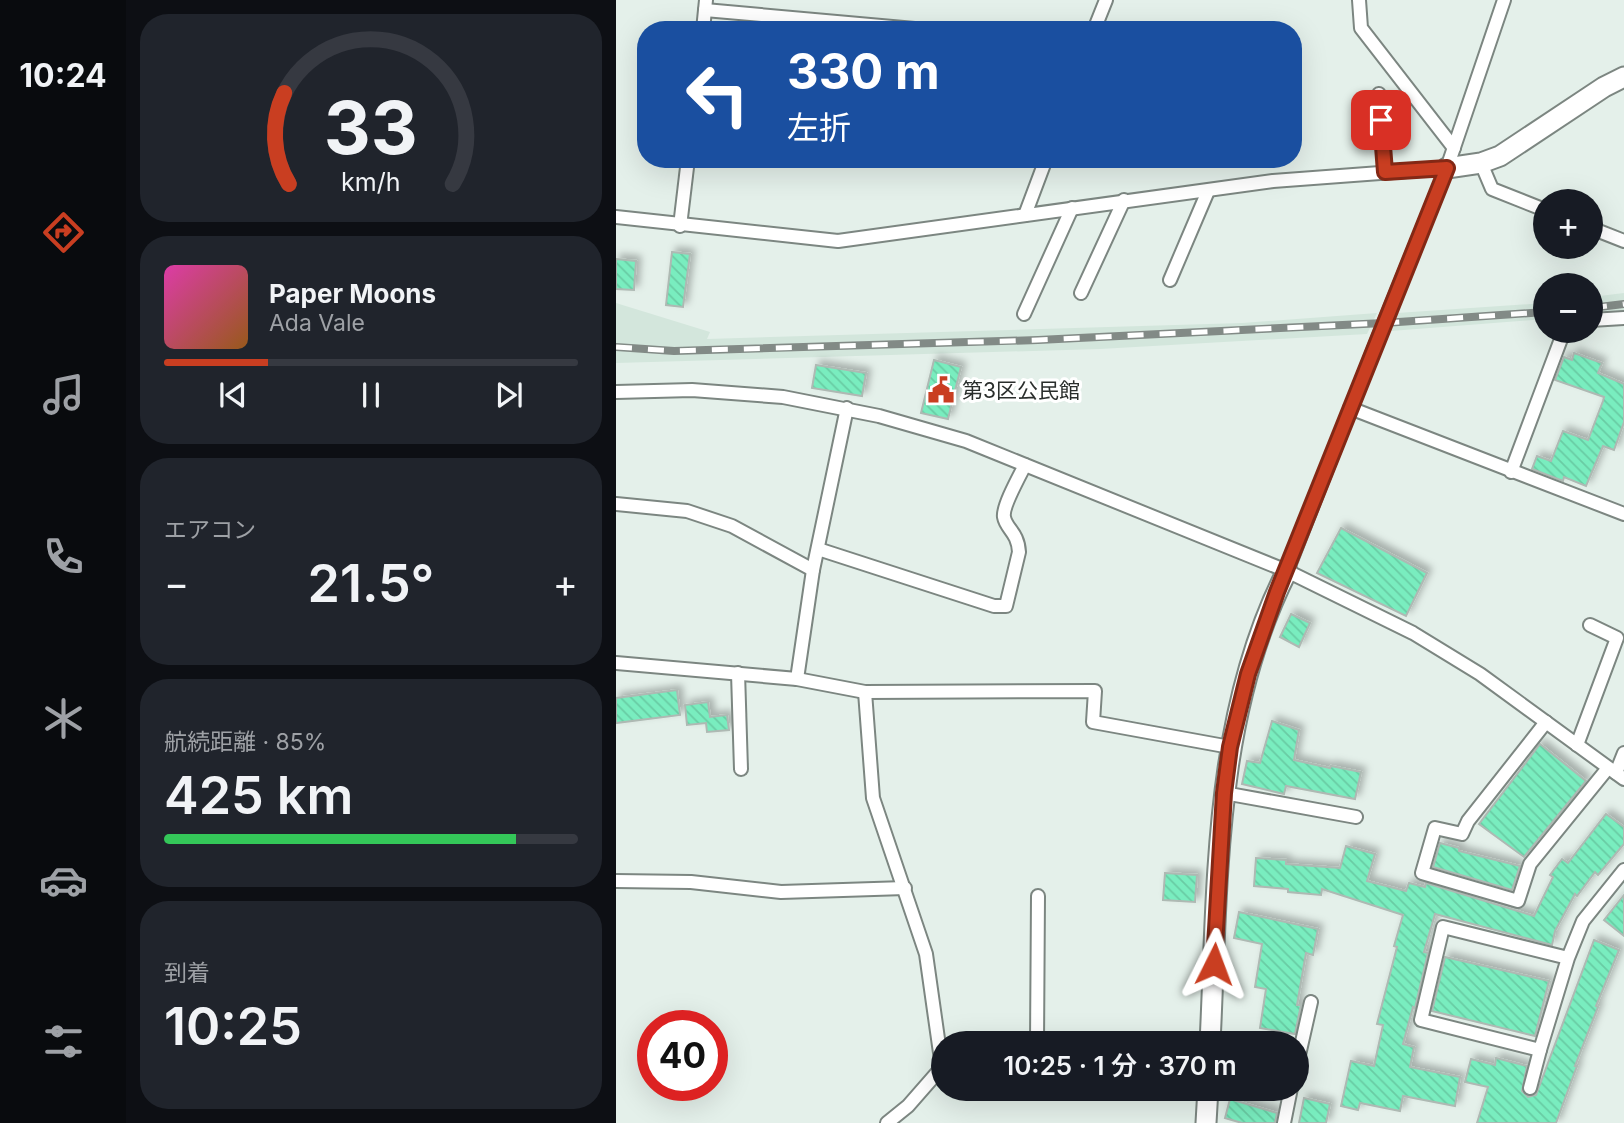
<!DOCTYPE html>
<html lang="ja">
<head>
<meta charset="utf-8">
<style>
	:root { --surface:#171b24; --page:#20242c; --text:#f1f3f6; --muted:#9ea1a6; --line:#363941; --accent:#c93e21 }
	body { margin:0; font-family:Inter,"Noto Sans JP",sans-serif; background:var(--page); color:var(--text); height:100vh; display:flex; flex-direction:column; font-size:26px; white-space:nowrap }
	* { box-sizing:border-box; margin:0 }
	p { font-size:23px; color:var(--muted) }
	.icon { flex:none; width:38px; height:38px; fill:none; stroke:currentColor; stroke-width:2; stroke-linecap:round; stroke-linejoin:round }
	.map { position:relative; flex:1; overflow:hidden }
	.panel { display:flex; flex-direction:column; gap:14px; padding:14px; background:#0d0f14; width:490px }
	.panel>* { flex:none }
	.banner { position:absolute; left:21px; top:21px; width:665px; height:147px; border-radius:28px; box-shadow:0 7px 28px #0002; background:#1a4fa0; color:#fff; overflow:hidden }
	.tools { position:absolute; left:917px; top:189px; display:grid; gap:14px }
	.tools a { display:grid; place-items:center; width:70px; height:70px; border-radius:50%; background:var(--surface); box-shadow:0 7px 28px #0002; font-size:35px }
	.speed { position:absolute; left:21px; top:1010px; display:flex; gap:14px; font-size:35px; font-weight:700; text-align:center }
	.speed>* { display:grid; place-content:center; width:91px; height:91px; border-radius:50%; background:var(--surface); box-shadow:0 7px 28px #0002; line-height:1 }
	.speed .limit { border:10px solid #d22; background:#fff; color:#111 }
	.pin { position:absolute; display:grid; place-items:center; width:60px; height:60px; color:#fff; margin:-30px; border-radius:14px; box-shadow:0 4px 10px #0006 }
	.me { position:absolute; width:77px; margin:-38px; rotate:3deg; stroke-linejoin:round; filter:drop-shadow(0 0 5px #0008) }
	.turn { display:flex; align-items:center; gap:24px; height:147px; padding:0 35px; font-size:32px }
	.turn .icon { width:91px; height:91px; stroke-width:2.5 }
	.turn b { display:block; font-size:49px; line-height:60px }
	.big { font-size:52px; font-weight:600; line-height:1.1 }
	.panel .widget { flex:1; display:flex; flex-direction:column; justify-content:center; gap:10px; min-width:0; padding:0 24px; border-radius:28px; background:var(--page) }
	.panel .dial { align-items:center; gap:0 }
	.dial svg { height:182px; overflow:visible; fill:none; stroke:var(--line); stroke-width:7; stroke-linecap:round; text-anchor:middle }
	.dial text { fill:var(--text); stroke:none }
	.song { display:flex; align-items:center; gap:21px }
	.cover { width:84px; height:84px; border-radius:10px; background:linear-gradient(135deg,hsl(320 70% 55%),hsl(30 70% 35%)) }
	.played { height:7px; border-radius:4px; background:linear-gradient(90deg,var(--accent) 25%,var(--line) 25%) }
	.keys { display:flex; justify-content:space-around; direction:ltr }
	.heat { display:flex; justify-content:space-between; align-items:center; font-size:38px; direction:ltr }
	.charge { height:10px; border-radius:5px; background:linear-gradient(90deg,#34c759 85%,var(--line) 0) }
	.trip { position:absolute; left:315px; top:1031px; width:378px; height:70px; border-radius:35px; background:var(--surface); box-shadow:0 7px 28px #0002; font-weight:600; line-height:70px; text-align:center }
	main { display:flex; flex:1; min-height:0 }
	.tabs { display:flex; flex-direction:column; width:126px; justify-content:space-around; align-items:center; background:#090b0e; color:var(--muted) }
	.tabs .icon { width:49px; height:49px }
	.tabs .on { color:var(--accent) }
	.tabs b { font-size:32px; color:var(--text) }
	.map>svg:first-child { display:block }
</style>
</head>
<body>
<main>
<nav class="tabs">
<b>10:24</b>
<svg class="icon on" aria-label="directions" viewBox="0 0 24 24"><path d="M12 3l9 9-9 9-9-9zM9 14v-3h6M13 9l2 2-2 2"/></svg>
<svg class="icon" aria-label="music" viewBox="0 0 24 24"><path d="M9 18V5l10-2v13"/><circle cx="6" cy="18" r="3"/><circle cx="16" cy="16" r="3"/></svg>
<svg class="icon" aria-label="phone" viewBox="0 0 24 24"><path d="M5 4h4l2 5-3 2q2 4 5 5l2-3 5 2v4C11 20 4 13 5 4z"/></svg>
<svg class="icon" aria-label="climate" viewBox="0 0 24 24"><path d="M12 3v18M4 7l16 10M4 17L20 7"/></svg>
<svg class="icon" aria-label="car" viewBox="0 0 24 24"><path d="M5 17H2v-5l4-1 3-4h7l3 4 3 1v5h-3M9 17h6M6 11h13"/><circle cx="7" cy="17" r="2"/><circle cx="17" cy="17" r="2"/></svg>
<svg class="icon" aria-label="filters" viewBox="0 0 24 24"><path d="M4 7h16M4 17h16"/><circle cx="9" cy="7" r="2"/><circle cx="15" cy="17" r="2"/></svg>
</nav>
<section class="panel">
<div class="widget dial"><svg viewBox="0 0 100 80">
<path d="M14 69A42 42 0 1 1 86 69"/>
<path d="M14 69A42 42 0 0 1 12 29" stroke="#c93e21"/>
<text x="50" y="56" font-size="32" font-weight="700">33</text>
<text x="50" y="72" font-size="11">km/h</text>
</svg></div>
<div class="widget">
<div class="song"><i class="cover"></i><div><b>Paper Moons</b><p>Ada Vale</p></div></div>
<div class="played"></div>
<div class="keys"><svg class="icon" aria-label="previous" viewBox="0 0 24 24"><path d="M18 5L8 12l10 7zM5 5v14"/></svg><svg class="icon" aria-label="pause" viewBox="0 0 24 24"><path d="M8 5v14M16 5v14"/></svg><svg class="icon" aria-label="next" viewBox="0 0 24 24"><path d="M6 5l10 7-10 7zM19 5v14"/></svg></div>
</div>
<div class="widget"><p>エアコン</p>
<div class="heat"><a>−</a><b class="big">21.5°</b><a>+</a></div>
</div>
<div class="widget"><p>航続距離 · 85%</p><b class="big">425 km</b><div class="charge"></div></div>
<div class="widget"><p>到着</p><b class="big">10:25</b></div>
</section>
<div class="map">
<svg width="1008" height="1123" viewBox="0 0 1008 1123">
	<defs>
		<pattern id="building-back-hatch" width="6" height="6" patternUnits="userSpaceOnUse" patternTransform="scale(1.75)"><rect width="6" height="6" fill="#79edbf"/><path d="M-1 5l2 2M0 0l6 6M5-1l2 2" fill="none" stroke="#69cca4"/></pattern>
		<filter id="shadow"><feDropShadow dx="4.5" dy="-4.5" stdDeviation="3.5" flood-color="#0004"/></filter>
	</defs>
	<rect width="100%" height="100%" fill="#e4f0ea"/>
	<g fill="#d3e6dc">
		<polygon points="1008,293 1008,311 975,315 975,297"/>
		<polygon points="0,303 94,332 91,339 626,323 761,313 751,334 484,349 0,363"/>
		<polygon points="929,303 929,319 775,331 781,313"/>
	</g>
	<g fill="url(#building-back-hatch)" stroke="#aeb9b3" stroke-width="2" filter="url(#shadow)">
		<polygon points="56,252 74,254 67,307 50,305"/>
		<polygon points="0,259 20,261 18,290 0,289"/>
		<polygon points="958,353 986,363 982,373 1008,384 1008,422 998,450 987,446 970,486 948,477 947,481 916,469 921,456 935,461 947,431 972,440 987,401 988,397 939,380 948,357 956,360"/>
		<polygon points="318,360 345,367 332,419 305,413"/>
		<polygon points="200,365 250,373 246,396 196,388"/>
		<polygon points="725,528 811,573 790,616 701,573"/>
		<polygon points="675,614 694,623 683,647 664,637"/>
		<polygon points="61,690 64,715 0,723 0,698"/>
		<polygon points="92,702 94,717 111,715 113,730 91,732 90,723 71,725 69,705"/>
		<polygon points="656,721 683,730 678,760 714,768 715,766 745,772 739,799 670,786 668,794 626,784 631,761 644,763"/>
		<polygon points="924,744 970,781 908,857 863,824"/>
		<polygon points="990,814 1008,827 1008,844 982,875 979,872 961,896 959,894 939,931 936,945 819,914 808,952 812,953 799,1008 797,1007 787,1044 798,1047 794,1067 844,1077 839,1106 787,1096 784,1111 744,1103 742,1110 725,1106 735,1061 758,1066 767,1025 761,1024 781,947 778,946 787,915 706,889 705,895 672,892 672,889 638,886 640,858 670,860 670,864 724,868 730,846 759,854 751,881 790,891 793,883 809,887 810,883 918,916 937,877 934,875 946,859 952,863"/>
		<polygon points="824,843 843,848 843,851 904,866 896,890 817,867"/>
		<polygon points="549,873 581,875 579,902 547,900"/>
		<polygon points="1008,895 1008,936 988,920"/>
		<polygon points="623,912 702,929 697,955 690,953 681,1005 685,1005 679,1034 644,1028 650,989 639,987 646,944 618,938"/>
		<polygon points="978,940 1003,950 980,1006 982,1007 959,1066 961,1066 940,1123 861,1123 872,1087 849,1082 855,1059 879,1065 880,1058 911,1066 906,1091 912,1097 920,1095"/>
		<polygon points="829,957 933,981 919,1036 816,1011"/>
		<polygon points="688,1098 714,1104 710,1123 683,1123"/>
		<polygon points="614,1099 661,1113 659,1123 626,1123 609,1118"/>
	</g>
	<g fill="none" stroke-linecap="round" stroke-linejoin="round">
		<g stroke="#7c8681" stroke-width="16">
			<g id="street">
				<polyline points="743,0 745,28 838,148"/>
				<polyline points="89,10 310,30"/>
				<polyline points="87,30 90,0"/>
				<polyline points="478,30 490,0"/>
				<polyline points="763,94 769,172"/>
				<polyline points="865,163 876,189 929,210"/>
				<polyline points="409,215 430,159"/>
				<polyline points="0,217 222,241 657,181 831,168"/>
				<polyline points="64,226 72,159"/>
				<polyline points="975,228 1008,241"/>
				<polyline points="554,280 592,191"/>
				<polyline points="465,293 508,200"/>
				<polyline points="408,314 456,208"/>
				<polyline points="975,320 1008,318"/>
				<polyline points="0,392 76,390 167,397 263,416 350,441 671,571 797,633 864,674 1008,779"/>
				<polyline points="734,408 1008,514"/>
				<polyline points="895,472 948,331"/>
				<polyline points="0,504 71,511 116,526 197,570"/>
				<path d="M202,549L378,606H390L403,552C402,532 390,529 388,517C386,507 404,475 409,465"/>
				<polyline points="671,571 768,323 831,168 888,0"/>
				<polyline points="0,663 181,679 249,692 479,691 477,722 614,747"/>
				<polyline points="122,673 125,769"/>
				<polyline points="181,679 197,570 231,408"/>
				<polyline points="249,692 257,798 310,954 326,1067"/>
				<polyline points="930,722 852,821 846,834 819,828 806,873 902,901 914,864 992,768"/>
				<polyline points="961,745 1001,638 974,625"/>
				<polyline points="1000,773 1008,753"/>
				<polyline points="608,793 740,817"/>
				<polyline points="0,881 75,882 165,892 289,888"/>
				<polyline points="952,958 827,927 805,1020 924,1050 952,958 967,921 1008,870"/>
				<polyline points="421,1043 422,896"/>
				<polyline points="681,1064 695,1002"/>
				<polyline points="914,1088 924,1050"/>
				<polyline points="271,1123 292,1106 327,1066"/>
				<polyline points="668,1123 675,1088"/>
			</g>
		</g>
		<g stroke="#7c8681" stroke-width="23">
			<g id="secondary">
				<polyline points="831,168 865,163 884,156 988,87 1008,77"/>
				<path d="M594,1043C602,884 597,716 671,571"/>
				<polyline points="590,1123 592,1088"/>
			</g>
		</g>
		<use href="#street" stroke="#fff" stroke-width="12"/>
		<use href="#secondary" stroke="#fff" stroke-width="19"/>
		<g stroke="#828a86" stroke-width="8">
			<g id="rail">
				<polyline points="975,308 1008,304"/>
				<polyline points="0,347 58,351 422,340 768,323 929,312"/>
			</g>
		</g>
		<use href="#rail" stroke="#fff" stroke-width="5" stroke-dasharray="16" stroke-linecap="butt"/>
	</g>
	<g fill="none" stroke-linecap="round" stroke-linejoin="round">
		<g stroke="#832815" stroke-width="18">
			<polyline id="route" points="598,964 608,793 614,747 632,674 661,592 831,168 769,172 765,120"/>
		</g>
		<use href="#route" stroke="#c93e21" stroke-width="12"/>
	</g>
	<defs>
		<g id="civic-bare" transform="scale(2.1)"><path d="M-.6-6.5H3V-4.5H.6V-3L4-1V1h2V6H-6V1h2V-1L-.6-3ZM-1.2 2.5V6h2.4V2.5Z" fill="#c93e21" stroke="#fff" stroke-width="2.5" paint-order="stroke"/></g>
	</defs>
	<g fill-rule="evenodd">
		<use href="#civic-bare" x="325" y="390"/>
	</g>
	<g text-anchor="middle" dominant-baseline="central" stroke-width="6" stroke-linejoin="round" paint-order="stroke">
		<g font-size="21" fill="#2a2e2c" stroke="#fff" text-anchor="start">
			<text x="346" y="390">第3区公民館</text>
		</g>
	</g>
</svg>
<div class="tools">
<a>+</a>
<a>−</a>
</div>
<div class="speed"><div class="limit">40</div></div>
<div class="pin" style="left:765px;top:120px;background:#d93025"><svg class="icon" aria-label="arrive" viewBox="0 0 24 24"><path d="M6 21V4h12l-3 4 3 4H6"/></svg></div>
<svg class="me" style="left:598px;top:964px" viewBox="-20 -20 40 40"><path d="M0-17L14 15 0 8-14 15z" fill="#c93e21" stroke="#fff" stroke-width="4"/></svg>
<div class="trip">10:25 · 1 分 · 370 m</div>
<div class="banner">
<div class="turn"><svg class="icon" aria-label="left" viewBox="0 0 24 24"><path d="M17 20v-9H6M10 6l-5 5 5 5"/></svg><div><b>330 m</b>左折</div></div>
</div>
</div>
</main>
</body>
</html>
